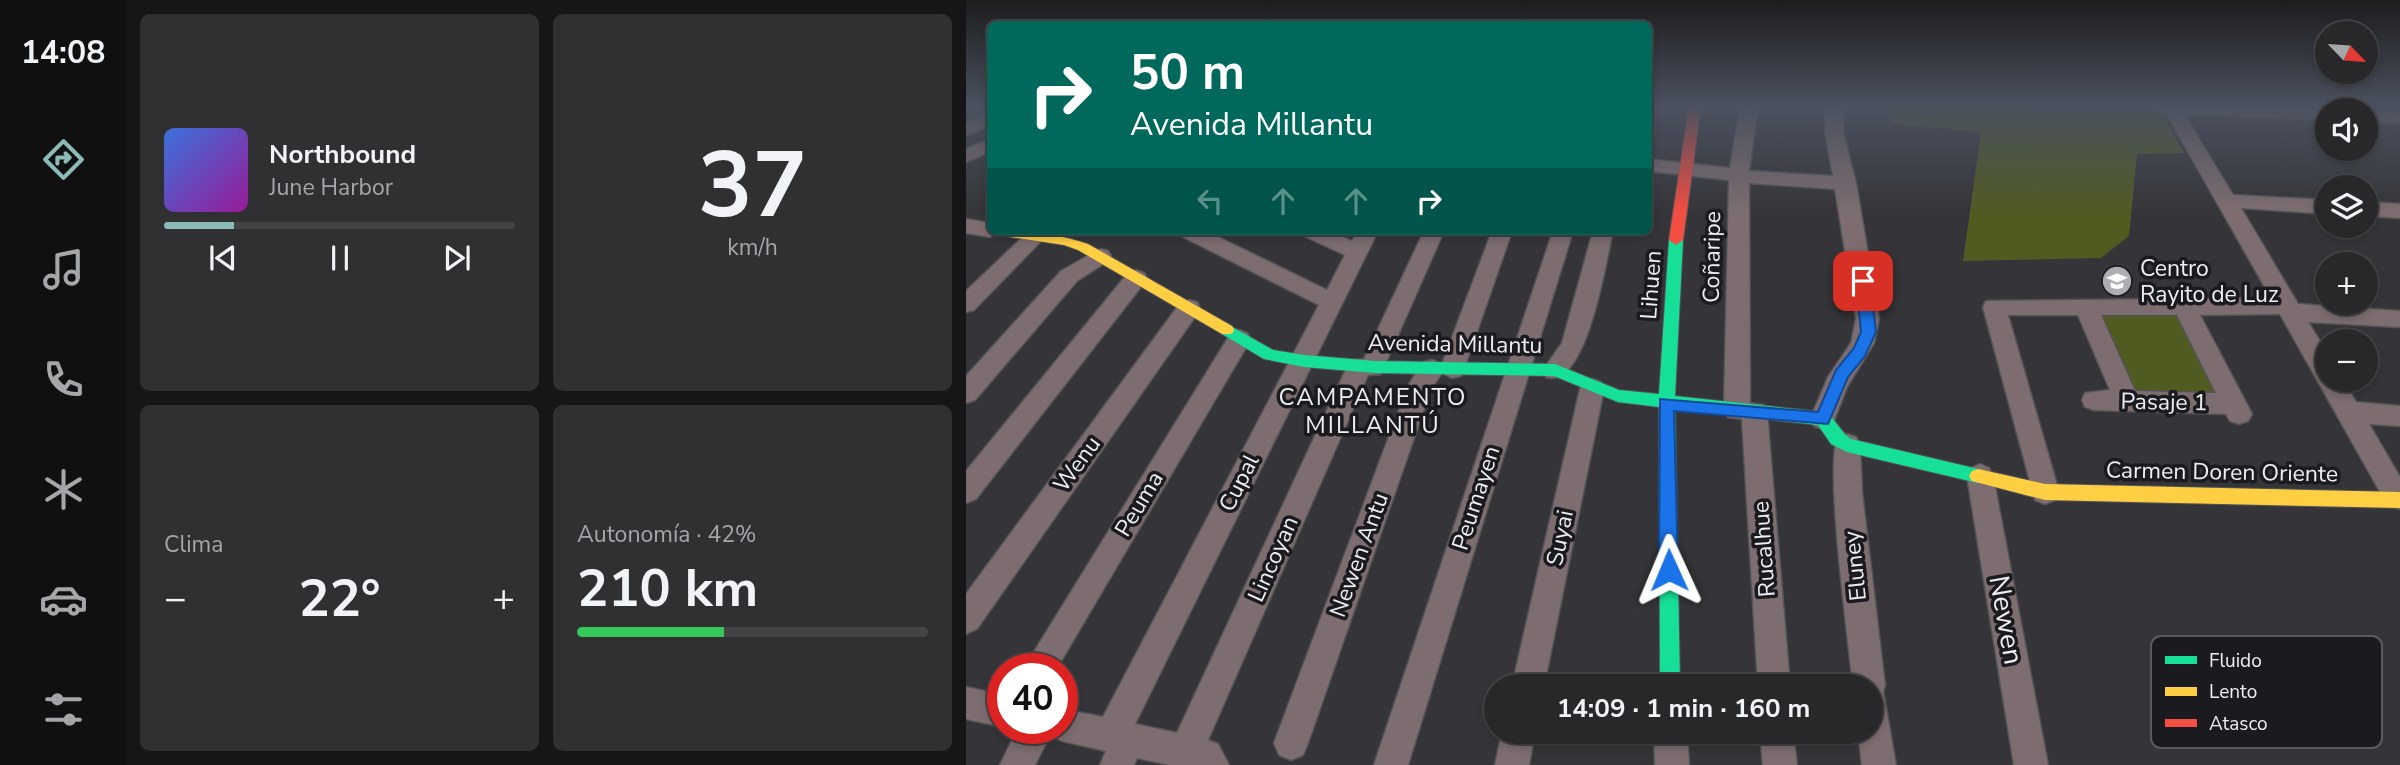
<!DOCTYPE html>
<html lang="es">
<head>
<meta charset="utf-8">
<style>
	:root { --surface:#28282b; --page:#303033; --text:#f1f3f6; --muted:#a5a6a9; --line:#444447; --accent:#8bbbb9 }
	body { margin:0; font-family:"Nunito Sans",sans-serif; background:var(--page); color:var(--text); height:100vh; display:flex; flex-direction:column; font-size:26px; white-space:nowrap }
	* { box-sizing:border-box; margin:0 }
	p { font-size:23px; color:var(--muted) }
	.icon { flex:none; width:38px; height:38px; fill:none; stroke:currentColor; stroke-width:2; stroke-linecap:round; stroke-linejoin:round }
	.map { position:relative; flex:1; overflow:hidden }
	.sheet { display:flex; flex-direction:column; gap:14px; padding:14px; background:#161618; width:840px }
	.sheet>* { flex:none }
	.hud { position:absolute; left:21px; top:21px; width:665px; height:214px; border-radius:10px; box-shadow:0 4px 10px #0003,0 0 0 2px var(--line); background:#00695c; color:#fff; overflow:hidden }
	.needle { width:46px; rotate:115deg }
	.fabs { position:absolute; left:1349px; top:21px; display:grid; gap:14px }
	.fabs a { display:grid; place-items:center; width:63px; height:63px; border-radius:50%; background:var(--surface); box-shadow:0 4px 10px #0003,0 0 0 2px var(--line); font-size:35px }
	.speed { position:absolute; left:21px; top:653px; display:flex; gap:14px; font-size:35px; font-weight:700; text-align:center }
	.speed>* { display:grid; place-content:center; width:91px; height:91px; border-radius:50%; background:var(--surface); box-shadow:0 4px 10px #0003,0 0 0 2px var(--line); line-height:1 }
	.speed .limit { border:10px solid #d22; background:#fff; color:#111 }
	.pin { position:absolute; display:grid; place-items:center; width:60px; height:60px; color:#fff; margin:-30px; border-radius:14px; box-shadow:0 4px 10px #0006 }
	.me { position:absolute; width:77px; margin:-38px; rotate:359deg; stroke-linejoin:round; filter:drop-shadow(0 0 5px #0008) }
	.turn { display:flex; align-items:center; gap:24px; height:147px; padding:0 28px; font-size:32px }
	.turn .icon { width:91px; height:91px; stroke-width:2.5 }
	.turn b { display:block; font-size:49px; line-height:60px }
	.lanes { display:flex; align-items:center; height:66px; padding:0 28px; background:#0003; justify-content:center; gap:35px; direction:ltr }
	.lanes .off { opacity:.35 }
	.big { font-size:52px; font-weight:700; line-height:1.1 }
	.sheet .card { flex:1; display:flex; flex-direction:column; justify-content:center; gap:10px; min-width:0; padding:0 24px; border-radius:10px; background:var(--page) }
	.sheet .dial { align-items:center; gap:0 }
	.dial b { font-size:91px; line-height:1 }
	.song { display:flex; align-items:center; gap:21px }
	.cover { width:84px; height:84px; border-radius:10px; background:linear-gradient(135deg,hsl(220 70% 55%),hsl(300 70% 35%)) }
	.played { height:7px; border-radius:4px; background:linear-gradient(90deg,var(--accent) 20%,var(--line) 20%) }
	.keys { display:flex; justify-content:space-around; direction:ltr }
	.heat { display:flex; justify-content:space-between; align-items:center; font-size:38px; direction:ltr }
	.charge { height:10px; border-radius:5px; background:linear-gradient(90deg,#34c759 42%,var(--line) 0) }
	.sheet .tiles { flex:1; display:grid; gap:14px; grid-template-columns:repeat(2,1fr) }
	.trip { position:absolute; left:518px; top:674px; width:399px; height:70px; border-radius:35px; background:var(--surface); box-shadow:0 4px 10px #0003,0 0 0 2px var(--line); font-weight:700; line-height:70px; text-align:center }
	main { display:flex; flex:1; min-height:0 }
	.tabs { display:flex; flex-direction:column; width:126px; justify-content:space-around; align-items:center; background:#101011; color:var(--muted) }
	.tabs .icon { width:49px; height:49px }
	.tabs .selected { color:var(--accent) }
	.tabs b { font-size:32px; color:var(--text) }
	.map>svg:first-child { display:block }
</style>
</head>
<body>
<main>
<nav class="tabs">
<b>14:08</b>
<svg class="icon selected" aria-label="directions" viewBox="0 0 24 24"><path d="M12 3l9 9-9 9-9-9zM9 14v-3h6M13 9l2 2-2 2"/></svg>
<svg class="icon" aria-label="music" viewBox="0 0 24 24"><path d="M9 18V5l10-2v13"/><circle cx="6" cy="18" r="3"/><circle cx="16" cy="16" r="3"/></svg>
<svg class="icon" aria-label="phone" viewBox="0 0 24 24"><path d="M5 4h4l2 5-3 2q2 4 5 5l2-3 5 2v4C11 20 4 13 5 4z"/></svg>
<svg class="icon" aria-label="climate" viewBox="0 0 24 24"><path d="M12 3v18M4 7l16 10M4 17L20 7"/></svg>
<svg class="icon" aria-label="car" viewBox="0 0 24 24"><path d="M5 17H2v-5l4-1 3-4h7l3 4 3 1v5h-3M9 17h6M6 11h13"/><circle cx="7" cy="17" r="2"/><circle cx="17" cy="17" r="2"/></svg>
<svg class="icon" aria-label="filters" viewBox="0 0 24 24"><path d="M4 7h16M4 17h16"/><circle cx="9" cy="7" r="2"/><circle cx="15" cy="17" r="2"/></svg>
</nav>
<section class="sheet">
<div class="tiles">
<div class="card">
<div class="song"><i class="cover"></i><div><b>Northbound</b><p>June Harbor</p></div></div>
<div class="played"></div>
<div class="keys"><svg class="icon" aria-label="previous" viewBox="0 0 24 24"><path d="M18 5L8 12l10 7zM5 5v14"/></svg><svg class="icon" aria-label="pause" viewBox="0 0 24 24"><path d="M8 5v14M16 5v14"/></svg><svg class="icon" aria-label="next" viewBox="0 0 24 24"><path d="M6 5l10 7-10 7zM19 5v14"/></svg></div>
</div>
<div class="card dial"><b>37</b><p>km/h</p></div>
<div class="card"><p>Clima</p>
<div class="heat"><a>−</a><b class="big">22°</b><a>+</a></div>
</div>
<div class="card"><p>Autonomía · 42%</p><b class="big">210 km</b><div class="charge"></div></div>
</div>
</section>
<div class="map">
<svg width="1434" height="765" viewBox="0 0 1434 765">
	<rect width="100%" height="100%" fill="#353539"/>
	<g fill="#505b22">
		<polygon points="920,106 1136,106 1188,111 1197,116 1218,153 1171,154 1163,236 1135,258 997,261 1015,132 925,124"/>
		<polygon points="1212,314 1253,394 1167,393 1133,316"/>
	</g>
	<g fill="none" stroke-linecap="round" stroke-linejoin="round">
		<g stroke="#535356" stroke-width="3">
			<g id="street">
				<polygon points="774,106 792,106 783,171 867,176 859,132 859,106 877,106 877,132 890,183 913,319 908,343 881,387 866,426 857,429 848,426 844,419 862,377 885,343 890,319 869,189 783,183 784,403 797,405 801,412 824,686 792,686 776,419 762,417 758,410 763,180 682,171 682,159 764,168"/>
				<path d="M1185,106L1365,110H1362V120L1218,114L1267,195L1362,200V214L1275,208L1332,304L1434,311V327L1342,322L1362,354V380H1377L1390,402L1434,406V426L1403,424L1434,477V509L1422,506L1314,314L1234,315L1286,414L1282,421L1273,424L1264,421L1260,414L1128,410L1119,407L1116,400L1119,393L1144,390L1112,315H1042L1093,492L1089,500L1079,504L1069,500L1017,307L1020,301L1305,298L1200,113L1187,111ZM1135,315H1211L1250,393L1169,391Z"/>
				<polygon points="1400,112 1434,113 1434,123 1400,122"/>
				<polygon points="24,114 24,126 0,135 0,123"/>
				<polygon points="24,139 24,152 0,162 0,149"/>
				<polygon points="1400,202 1434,204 1434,218 1400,216"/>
				<polygon points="0,219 24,223 24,231 34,231 24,237 0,233"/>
				<polygon points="212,231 240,231 361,290 379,255 338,236 335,231 364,231 386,241 392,231 412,231 169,724 211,733 381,367 384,360 398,359 458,231 478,231 418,367 415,374 402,375 242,740 252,744 263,765 204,765 171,758 168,765 134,765 140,751 96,741 84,735 69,765 34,765 52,728 96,728 96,709 137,717 353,305 215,236"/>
				<polygon points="526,231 546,231 498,369 495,376 486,378 476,373 465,389 342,743 337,755 325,760 313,755 308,743 442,386 457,362 466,360 476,364"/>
				<polygon points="587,231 607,231 442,765 408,765"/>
				<path d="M627,231H647C640,260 621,390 580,377L577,370L596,343Z"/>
				<polygon points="62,232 76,232 79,237 8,310 0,312 0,291"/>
				<polygon points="134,249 142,251 145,256 142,261 111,281 9,400 0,403 0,376 95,271"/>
				<polygon points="170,270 178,273 181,278 178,283 10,499 0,503 0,471 162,273"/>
				<polygon points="223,300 231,302 234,308 231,314 11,629 0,634 0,594 215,302"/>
				<polygon points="273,330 281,333 285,339 91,668 58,668 265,333"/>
				<polygon points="626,379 635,382 638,389 578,686 546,686 614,389 617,382"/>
				<path d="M881,434L890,437L894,445L896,492L919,686L917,691L930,765H896L892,732H905V686H887C883,643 858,465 872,437Z"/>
				<polygon points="1014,464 1023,468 1027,476 1082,765 1048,765 1001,476 1005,468"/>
				<polygon points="0,687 37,695 37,727 0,719"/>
				<polygon points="536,732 569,732 563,765 529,765"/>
				<polygon points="688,732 721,732 723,765 689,765"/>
				<polygon points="794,732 827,732 831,765 797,765"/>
			</g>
		</g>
		<g stroke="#535356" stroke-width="2">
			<path id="fast" d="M710,235L717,240L709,396L857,412C869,416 874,432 885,439L1012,469L1018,471L1021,476L1018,481L1012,483L881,452L865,444L852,425L709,409L714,686H694L693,407L652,402L588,376L409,373L338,367L298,359L256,334L254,330L261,324L307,350L338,355L409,361L589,364L653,390L693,394L703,240Z"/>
		</g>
		<g stroke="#535356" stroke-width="2">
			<g id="slow">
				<path d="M24,231C57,231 90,233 122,244L266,326L268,330L266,334H256L112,250L98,245L31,235Z"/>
				<polygon points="1012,469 1079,484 1434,492 1434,508 1079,500 1006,481 1003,476 1006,471"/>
			</g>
		</g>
		<g stroke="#535356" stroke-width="2">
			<polygon id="jam" points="723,106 735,106 717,240 710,245 703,240"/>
		</g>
		<use href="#street" fill="#7d6d70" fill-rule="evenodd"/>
		<use href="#fast" fill="#16e098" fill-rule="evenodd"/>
		<use href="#slow" fill="#ffcf43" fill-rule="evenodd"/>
		<use href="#jam" fill="#f24e42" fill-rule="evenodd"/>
	</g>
	<linearGradient id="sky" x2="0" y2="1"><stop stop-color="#1d1d1f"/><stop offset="0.5" stop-color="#4b515f"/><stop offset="1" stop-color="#4b515f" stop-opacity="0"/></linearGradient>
	<rect width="1434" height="213" fill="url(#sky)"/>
	<polygon fill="#1a73e8" stroke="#114b97" stroke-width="2" points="897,276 904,281 910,332 899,356 882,377 862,424 708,411 712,570 709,576 703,579 696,576 693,570 694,399 852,412 870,370 888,348 895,332 890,281"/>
	<defs>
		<g id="school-disc" transform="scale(1.575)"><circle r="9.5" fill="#adadb2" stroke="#1b1b1f"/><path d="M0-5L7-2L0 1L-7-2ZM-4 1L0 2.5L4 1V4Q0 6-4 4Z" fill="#fff"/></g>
	</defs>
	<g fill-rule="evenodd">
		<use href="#school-disc" x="1151" y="281"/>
	</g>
	<g text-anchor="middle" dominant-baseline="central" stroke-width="7" stroke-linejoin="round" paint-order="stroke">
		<g font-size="23" fill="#edeef3" stroke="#1b1b1f">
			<text transform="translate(746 257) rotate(-89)">Coñaripe</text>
			<text transform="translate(685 285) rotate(-86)">Lihuen</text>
			<text transform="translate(489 344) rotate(1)">Avenida Millantu</text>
			<text transform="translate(1198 402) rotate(1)">Pasaje 1</text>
			<text transform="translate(111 464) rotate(-54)">Wenu</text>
			<text transform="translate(1256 472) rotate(1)">Carmen Doren Oriente</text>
			<text transform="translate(273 483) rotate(-63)">Cupal</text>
			<text transform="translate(510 498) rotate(-72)">Peumayen</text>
			<text transform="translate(173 504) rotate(-59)">Peuma</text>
			<text transform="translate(594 538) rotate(-78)">Suyai</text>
			<text transform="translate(798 549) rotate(-94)">Rucalhue</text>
			<text transform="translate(393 555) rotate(-70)">Newen Antu</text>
			<text transform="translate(307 559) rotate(-66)">Lincoyan</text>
			<text transform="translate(889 566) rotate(-96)">Eluney</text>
		</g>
		<g font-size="23" fill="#edeef3" stroke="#1b1b1f" text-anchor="start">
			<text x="1174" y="268">Centro<tspan x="1174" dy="26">Rayito de Luz</tspan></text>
		</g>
		<g font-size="24" letter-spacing="2" fill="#edeef3" stroke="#1b1b1f">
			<text x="407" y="397">CAMPAMENTO<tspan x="407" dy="28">MILLANTÚ</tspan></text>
		</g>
		<g font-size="28" fill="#edeef3" stroke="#1b1b1f">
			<text transform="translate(1040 620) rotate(80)">Newen</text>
		</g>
	</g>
	<rect x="1185" y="636" width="231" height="112" rx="10" fill="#1b1b1f" stroke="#5a5a5f" stroke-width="2"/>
	<rect x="1199" y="656" width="32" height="8" fill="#16e098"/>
	<rect x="1199" y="687" width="32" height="9" fill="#ffcf43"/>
	<rect x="1199" y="719" width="32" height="8" fill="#f24e42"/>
	<g font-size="19" fill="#edeef3">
		<text x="1243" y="667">Fluido</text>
		<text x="1243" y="698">Lento</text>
		<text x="1243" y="730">Atasco</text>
	</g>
</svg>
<div class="fabs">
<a><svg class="needle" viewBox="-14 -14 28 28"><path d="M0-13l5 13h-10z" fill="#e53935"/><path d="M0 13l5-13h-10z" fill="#a5a6a9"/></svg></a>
<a><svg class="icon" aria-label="sound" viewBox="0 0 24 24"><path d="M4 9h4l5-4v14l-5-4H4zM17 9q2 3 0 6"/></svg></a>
<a><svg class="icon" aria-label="layers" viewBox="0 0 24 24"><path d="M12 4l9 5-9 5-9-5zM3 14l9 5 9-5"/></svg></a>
<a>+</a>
<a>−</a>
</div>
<div class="speed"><div class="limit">40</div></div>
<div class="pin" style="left:897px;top:281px;background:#d93025"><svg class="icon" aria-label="arrive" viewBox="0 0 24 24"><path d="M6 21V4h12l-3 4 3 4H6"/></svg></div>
<svg class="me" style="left:703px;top:570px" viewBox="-20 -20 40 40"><path d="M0-17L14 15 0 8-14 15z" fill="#1a73e8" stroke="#fff" stroke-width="4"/></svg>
<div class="trip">14:09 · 1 min · 160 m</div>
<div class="hud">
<div class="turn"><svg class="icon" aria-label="right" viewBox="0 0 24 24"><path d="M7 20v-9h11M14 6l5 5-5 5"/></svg><div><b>50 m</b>Avenida Millantu</div></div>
<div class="lanes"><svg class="icon off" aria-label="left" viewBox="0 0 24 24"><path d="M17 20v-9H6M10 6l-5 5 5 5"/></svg><svg class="icon off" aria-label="ahead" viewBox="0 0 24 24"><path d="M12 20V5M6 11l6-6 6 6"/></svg><svg class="icon off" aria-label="ahead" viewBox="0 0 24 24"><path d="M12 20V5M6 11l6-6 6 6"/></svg><svg class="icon" aria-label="right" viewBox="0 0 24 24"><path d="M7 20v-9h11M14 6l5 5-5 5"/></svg></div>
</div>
</div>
</main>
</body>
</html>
